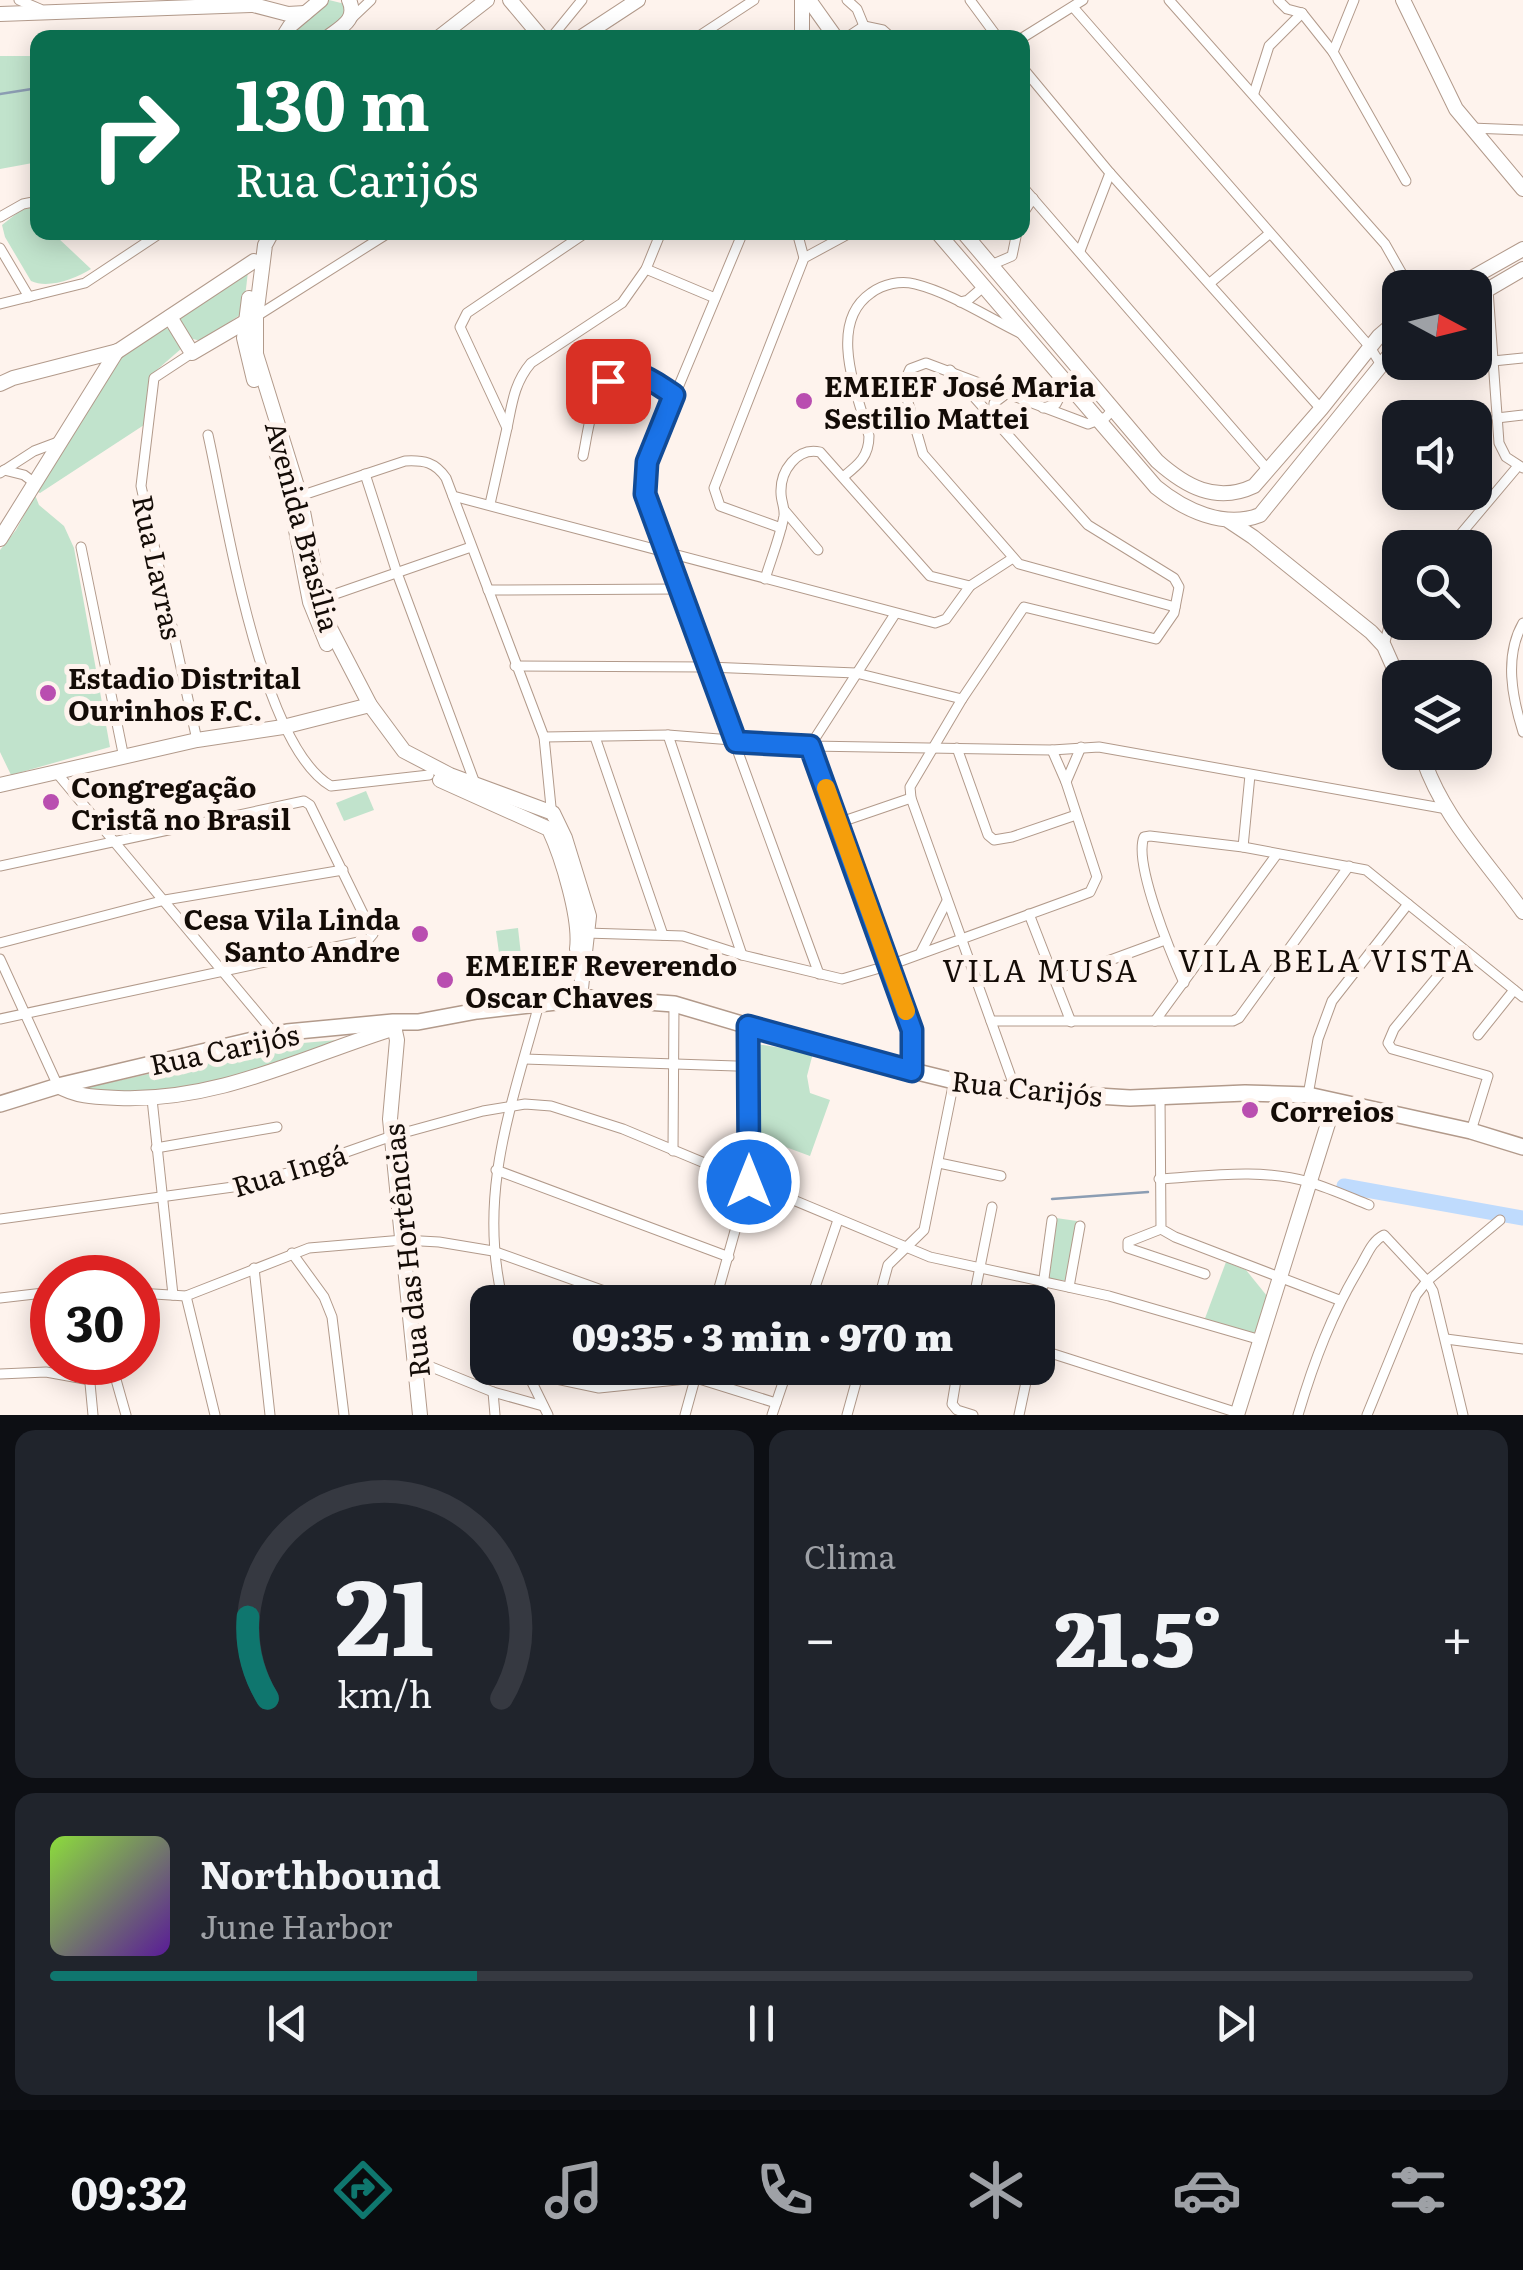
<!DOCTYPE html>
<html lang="pt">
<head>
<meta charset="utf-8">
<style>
	:root { --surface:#171b24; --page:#20242c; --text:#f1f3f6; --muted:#9ea1a6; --line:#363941; --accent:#0f766e }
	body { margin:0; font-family:Literata,serif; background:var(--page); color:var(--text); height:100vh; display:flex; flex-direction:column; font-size:38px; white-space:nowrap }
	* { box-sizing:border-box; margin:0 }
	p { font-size:32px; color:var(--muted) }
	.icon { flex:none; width:55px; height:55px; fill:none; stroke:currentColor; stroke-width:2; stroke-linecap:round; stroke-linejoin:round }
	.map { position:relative; height:1415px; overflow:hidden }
	.side { display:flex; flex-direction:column; gap:15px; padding:15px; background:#0d0f14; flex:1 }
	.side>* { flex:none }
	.top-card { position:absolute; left:30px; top:30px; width:1000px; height:210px; border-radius:20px; box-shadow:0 5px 25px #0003; background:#0b6e4f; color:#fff; overflow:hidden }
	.needle { width:65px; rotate:97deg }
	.tools { position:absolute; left:1382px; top:270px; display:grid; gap:20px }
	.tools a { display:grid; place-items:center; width:110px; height:110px; border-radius:20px; background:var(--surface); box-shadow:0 5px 25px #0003; font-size:50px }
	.speed { position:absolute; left:30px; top:1255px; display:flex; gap:20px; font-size:50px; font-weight:700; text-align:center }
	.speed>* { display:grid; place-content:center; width:130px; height:130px; border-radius:50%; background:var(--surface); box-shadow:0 5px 25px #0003; line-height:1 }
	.speed .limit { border:15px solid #d22; background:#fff; color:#111 }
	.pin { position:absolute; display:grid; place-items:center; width:85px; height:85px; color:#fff; margin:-42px; border-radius:20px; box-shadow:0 5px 15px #0006 }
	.me { position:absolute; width:110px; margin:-55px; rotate:0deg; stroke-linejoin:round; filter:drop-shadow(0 0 8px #0008) }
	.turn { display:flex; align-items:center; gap:35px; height:210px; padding:0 40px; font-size:45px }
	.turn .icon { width:130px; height:130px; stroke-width:2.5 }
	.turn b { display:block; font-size:70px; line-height:85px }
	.big { font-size:75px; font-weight:800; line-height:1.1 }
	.side .widget { flex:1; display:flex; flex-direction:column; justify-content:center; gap:15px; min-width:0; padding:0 35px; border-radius:20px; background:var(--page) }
	.side .dial { align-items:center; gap:0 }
	.dial svg { height:260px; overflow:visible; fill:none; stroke:var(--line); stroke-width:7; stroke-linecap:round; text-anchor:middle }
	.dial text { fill:var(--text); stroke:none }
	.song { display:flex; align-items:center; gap:30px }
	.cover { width:120px; height:120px; border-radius:15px; background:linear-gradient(135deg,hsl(90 70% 55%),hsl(270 70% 35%)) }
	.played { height:10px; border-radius:5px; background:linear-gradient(90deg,var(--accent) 30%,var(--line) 30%) }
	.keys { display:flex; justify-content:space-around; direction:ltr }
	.heat { display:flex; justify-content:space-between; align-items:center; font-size:55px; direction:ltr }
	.side .tiles { flex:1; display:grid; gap:15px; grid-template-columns:1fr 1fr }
	.widget:last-child { grid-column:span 2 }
	.trip { position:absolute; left:470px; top:1285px; width:585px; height:100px; border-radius:20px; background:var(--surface); box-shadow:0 5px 25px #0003; font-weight:800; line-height:100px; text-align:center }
	.tab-bar { display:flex; height:160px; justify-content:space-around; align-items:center; background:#090b0e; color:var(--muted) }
	.tab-bar .icon { width:70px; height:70px }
	.tab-bar .on { color:var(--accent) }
	.tab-bar b { font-size:45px; color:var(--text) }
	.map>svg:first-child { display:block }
</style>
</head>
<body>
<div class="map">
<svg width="1523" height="1415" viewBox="0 0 1523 1415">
	<rect width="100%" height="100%" fill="#fef3ed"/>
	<g fill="#c1e3cc">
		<polygon points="329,0 345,4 347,16 322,37 289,38"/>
		<polygon points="0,56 37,56 38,162 0,169"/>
		<path d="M37,206L38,232L57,233V237L91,269C75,279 48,289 31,281L5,237L2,225L21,210Z"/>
		<polygon points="248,272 243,313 201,341 189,338 179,321 181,314"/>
		<polygon points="164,328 172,329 182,348 151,375 144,425 40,493 38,492 117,360"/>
		<polygon points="35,495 39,505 64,526 74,548 110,747 11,775 0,752 0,550 16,530"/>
		<polygon points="366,791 374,810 344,821 336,803"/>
		<polygon points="518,928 522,964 501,967 496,931"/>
		<polygon points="337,1040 263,1072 147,1095 76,1090 280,1045"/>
		<polygon points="757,1044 813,1053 807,1076 810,1093 830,1100 810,1156 753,1135"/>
		<polygon points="1056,1218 1077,1221 1066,1281 1047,1278"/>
		<polygon points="1226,1262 1246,1270 1267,1296 1258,1328 1252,1335 1204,1321"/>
	</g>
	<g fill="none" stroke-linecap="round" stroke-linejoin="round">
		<g stroke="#8c9db3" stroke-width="2.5">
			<polyline points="0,94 38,88"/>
			<polyline points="1052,1199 1148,1192"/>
		</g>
		<polyline stroke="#bfdbfd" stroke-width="15" points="1344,1186 1523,1218"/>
		<g stroke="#b29a8b" stroke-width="11">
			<g id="street">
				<polyline points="19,0 40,9"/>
				<polyline points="847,0 857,9 864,26"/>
				<polyline points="970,0 998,38"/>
				<polyline points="1169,0 1385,244 1410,288"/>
				<polyline points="1278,0 1287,9 1302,13"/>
				<polyline points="1073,7 1370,347 1381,365"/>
				<polyline points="1302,13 1333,52 1406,181"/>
				<polyline points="352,18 371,0"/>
				<polyline points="551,38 582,0"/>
				<polyline points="696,38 754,0"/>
				<polyline points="846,38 864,26 883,30 892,38"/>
				<polyline points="1022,38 1083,0"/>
				<polyline points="1333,52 1354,0"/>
				<polyline points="1022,67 1110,173 1321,409"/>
				<polyline points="1254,93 1269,46 1302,13"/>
				<polyline points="1471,128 1523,130"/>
				<polyline points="1022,186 1269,471"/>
				<polyline points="1022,215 1033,198"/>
				<polyline points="0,217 23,204 38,201"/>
				<polyline points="743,232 647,462 645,494 665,552 819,974"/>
				<polyline points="797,232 804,258"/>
				<polyline points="0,248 29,297"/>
				<polyline points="1080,251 1110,173"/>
				<polyline points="991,265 1012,256 1017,232"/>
				<polyline points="646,269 715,298"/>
				<polyline points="1210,283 1269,234"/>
				<polyline points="1488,290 1499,443 1506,457 1523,468"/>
				<polyline points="960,302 968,300 982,288"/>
				<polyline points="0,304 85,283 162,232"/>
				<polyline points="257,316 390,232"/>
				<polyline points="192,353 154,378 141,486 197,740"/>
				<polyline points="1493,361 1523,358"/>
				<polyline points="950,370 1088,525 1174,578 1179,587 1174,613 1156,639 1024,607 962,699 910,787 911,798 1016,1091"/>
				<polyline points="1043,408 1056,404 1067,383 1082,373"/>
				<polyline points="1113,409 1106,417 1088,424 926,363 910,369 903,385 923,454 1019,564 1175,607"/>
				<polyline points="1497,418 1523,415"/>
				<polyline points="993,419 994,403 1006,394"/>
				<path d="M507,428C512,404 514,383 531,363L622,303L646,269L661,232"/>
				<path d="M208,435C226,515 260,745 331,786L429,775"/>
				<path d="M583,456C590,423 592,372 635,372L674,395"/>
				<polyline points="4,470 24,475 36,484"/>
				<polyline points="0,473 34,451 58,442"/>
				<polyline points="365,474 397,573 476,786"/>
				<path d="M843,477C858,465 869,457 869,436C858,395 826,324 871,293C883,284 901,280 915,284C951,293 987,317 1020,333"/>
				<polyline points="453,496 935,623 946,619 970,586 1013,558"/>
				<path d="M297,497L405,461C424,460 435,462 446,478L544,737L552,817"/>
				<polyline points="490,504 507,428 460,327 467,313 587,232"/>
				<polyline points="785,511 818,550"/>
				<polyline points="781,528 720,506 714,488 804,258 852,232"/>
				<polyline points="81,547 124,758"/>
				<polyline points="1449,548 1518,466"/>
				<path d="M765,579C771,559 780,537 784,516C785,508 781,501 781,493C780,471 797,447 820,452L930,576L970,586"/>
				<polyline points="488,590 679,589"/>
				<polyline points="318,600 471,547"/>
				<polyline points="895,614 810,746 912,1030 912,1071"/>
				<path d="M1523,623C1504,656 1512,697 1523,732"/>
				<polyline points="1384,646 1392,614 1400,603"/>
				<polyline points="515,666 708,667 856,673 962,699"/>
				<polyline points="668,735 742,955"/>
				<polyline points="544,737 668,735 810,746 1052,750 1099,747 1447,809"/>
				<polyline points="595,737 663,935"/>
				<polyline points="957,748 988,835 994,840 1012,837 1076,815"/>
				<polyline points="56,772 275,1034"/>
				<polyline points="1066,782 1081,747"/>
				<polyline points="838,823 911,798"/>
				<polyline points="1243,847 1250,775"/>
				<polyline points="0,866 304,801 310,805 373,934 368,940 0,1019"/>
				<polyline points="1029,914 1071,1022"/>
				<polyline points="586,933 683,936 742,955 842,979 890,965 1077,897 1090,892 1097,877 1066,782 1052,750"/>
				<polyline points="0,943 165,900 343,870"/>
				<polyline points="1461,948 1394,1029 1388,1043 1392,1049 1488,1076 1471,1131"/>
				<polyline points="921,952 947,901"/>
				<polyline points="0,959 58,1086"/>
				<polyline points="1056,980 1165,940"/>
				<path d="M1184,983C1172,956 1133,863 1144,837L1150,836L1243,847L1366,870L1523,997"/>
				<polyline points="991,1021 1233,1021 1239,1018 1349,866"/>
				<polyline points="1155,1021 1277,854"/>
				<polyline points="1478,1035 1514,990"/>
				<polyline points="524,1059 736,1066"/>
				<polyline points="1308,1095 1318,1039 1332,1001 1408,904"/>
				<polyline points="1160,1097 1161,1229 1175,1237 1339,1300"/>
				<polyline points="152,1099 173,1295"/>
				<polyline points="156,1148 277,1127"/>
				<polyline points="673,1151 674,1004"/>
				<polyline points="939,1163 1001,1176"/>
				<polyline points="496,1170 729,1257"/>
				<path d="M1159,1179C1209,1176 1260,1168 1309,1182C1329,1188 1349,1197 1369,1205"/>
				<polyline points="0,1219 233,1187 287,1173 392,1136 483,1111 525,1104 551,1106 623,1129 930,1257 1109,1296 1261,1340"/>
				<polyline points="1161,1229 1128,1242 1128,1248 1205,1274"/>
				<polyline points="292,1253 324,1297 332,1317 344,1415"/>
				<polyline points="254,1268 270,1415"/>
				<polyline points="1069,1287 1080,1226"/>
				<polyline points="138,1293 186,1296 309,1248 403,1240 439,1242 493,1251 635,1302"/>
				<polyline points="186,1296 215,1415"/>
				<polyline points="0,1298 52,1292"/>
				<path d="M503,1302C477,1194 511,1108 539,1004"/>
				<polyline points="715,1302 749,1181 748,1027"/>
				<polyline points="810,1302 838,1220"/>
				<polyline points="878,1302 888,1265 924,1230 954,1081"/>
				<polyline points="973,1302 992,1207"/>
				<polyline points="1038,1322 1052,1220"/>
				<polyline points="1446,1339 1523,1349"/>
				<polyline points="1038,1349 1238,1413"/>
				<polyline points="88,1362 93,1415"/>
				<polyline points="111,1362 126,1415"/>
				<polyline points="417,1365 429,1366 493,1392 543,1406"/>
				<polyline points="525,1368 548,1415"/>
				<polyline points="958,1368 952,1404 957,1410 973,1415"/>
				<polyline points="528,1373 599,1388 696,1378 776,1403"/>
				<polyline points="0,1374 46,1372 90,1380"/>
				<polyline points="493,1392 495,1415"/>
				<polyline points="685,1415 698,1368"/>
				<polyline points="772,1415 788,1368"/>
				<polyline points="847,1415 860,1368"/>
				<polyline points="1019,1415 1029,1368"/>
				<path d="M1298,1415C1314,1361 1332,1313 1361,1265C1368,1253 1372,1241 1384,1235L1427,1281L1433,1291L1463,1415"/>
				<polyline points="1367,1415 1416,1295 1427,1281 1500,1220"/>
			</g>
		</g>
		<g stroke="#b29a8b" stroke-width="16">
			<g id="secondary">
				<polyline points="510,0 542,38"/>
				<polyline points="802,0 802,38"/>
				<polyline points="809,0 836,38"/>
				<polyline points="1403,0 1456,109 1523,189"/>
				<polyline points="242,2 288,14 305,13"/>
				<polyline points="0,14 251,5"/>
				<polyline points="283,37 290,26 321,0"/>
				<path d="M327,38C341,27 358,20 349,0"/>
				<polyline points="438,38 487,0"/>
				<polyline points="580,38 638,0"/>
				<polyline points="272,232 265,245 256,317 256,354 300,496 320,599 330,628 370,705 404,751 450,775 553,813 565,838 589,916 580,997"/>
				<path d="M937,232L1156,487C1184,510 1224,529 1260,515L1400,342"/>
				<path d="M963,232L1157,461C1185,486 1216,504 1254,486L1321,409L1379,336L1400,318"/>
				<polyline points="1454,288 1523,249"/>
				<polyline points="1475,297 1523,269"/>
				<polyline points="249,298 244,338 254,380"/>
				<polyline points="170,317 192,353 250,319"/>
				<polyline points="0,384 13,378 118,351 254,261"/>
				<polyline points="272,438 290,499 310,602 327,644"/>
				<polyline points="1229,521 1253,537 1371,632 1384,646 1400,682"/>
				<polyline points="0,539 117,351"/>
				<path d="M1421,752C1440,815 1486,860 1523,912"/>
				<path d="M440,780L549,829C562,857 581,918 577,949"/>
				<polyline points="0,785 197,740 283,727 370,705"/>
				<polyline points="393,1022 397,1040 390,1119 420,1415"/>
				<path d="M58,1086C77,1097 96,1097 118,1098C218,1102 302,1057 395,1028"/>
				<polyline points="1237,1415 1335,1101"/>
			</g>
		</g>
		<g stroke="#b29a8b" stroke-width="18">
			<polyline id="primary" points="0,1104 58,1086 287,1032 393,1022 418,1022 477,1011 592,998 674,1004 836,1052 954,1081 1016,1091 1130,1098 1245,1093 1308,1095 1471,1131 1523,1147"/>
		</g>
		<use href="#street" stroke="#fff" stroke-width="9"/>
		<use href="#secondary" stroke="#fff" stroke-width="14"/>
		<use href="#primary" stroke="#fff" stroke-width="15"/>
	</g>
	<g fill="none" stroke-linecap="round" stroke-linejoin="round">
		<g stroke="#114b97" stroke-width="25">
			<path id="route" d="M608,381C633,363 652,381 674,395L647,462L645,494L736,742L810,746L912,1030V1071L748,1026L749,1182"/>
		</g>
		<use href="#route" stroke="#1a73e8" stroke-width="18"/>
		<polyline stroke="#f59e0b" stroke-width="18" points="826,788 906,1011"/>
	</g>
	<g fill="#b94eb0" stroke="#fef3ed" stroke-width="4">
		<circle cx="804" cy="401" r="10"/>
		<circle cx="48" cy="693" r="10"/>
		<circle cx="51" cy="802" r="10"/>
		<circle cx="420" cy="934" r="10"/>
		<circle cx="445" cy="980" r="10"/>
		<circle cx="1250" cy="1110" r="10"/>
	</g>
	<g text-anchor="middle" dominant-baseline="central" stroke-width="10" stroke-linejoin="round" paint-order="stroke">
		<g font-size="28" font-weight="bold" fill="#140c07" stroke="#fef3ed" text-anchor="start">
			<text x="824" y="385">EMEIEF José Maria<tspan x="824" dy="32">Sestilio Mattei</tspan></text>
			<text x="68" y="677">Estadio Distrital<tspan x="68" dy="32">Ourinhos F.C.</tspan></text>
			<text x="71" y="786">Congregação<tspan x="71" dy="32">Cristã no Brasil</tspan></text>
			<text x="400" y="918" text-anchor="end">Cesa Vila Linda<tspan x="400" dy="32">Santo Andre</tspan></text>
			<text x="465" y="964">EMEIEF Reverendo<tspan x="465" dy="32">Oscar Chaves</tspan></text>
			<text x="1270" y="1110">Correios</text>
		</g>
		<g font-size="28" fill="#140c07" stroke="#fef3ed">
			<text transform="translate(304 526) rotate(75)">Avenida Brasília</text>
			<text transform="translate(159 567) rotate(78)">Rua Lavras</text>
			<text transform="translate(224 1048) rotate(-12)">Rua Carijós</text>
			<text transform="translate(1027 1087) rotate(6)">Rua Carijós</text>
			<text transform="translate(289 1169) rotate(-17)">Rua Ingá</text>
			<text transform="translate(405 1251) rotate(-96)">Rua das Hortências</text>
		</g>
		<g font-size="30" letter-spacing="2.5" fill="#140c07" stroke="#fef3ed">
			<text x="1327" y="959">VILA BELA VISTA</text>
			<text x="1041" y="969">VILA MUSA</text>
		</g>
	</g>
</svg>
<div class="tools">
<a><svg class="needle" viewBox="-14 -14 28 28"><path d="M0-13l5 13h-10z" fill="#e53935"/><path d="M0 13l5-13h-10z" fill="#9ea1a6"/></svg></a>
<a><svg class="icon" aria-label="sound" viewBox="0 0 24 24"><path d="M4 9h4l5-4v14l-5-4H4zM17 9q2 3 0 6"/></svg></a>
<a><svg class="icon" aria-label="search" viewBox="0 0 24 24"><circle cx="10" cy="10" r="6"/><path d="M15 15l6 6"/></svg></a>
<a><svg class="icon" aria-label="layers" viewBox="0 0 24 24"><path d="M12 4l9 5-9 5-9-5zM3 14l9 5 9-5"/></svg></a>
</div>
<div class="speed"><div class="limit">30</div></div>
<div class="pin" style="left:608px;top:381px;background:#d93025"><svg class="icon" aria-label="arrive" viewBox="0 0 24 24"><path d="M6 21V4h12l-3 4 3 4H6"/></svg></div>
<svg class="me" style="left:749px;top:1182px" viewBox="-20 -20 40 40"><circle r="17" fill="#1a73e8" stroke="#fff" stroke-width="3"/><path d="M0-11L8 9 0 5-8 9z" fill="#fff"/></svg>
<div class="trip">09:35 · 3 min · 970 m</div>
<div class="top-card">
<div class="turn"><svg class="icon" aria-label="right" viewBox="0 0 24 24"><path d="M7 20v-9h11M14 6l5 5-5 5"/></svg><div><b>130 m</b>Rua Carijós</div></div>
</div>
</div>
<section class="side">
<div class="tiles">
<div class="widget dial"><svg viewBox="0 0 100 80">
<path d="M14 69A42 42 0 1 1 86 69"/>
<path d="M14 69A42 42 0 0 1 8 44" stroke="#0f766e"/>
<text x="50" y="56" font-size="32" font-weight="700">21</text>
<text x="50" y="72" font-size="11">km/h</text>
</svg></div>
<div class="widget"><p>Clima</p>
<div class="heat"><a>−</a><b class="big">21.5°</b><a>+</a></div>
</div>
<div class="widget">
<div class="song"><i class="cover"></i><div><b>Northbound</b><p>June Harbor</p></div></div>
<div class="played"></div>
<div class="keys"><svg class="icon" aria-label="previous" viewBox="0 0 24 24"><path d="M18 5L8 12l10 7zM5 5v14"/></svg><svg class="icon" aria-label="pause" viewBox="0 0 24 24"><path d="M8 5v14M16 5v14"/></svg><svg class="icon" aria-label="next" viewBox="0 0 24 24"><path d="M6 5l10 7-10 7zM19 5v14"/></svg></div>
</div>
</div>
</section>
<nav class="tab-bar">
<b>09:32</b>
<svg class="icon on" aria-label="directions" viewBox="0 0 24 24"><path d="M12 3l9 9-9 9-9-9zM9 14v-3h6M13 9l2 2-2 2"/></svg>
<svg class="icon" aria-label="music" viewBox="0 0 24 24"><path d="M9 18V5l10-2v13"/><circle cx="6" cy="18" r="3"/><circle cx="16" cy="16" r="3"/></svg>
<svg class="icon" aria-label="phone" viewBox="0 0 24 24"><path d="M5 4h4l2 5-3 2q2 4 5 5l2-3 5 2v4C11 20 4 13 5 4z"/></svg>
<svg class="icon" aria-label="climate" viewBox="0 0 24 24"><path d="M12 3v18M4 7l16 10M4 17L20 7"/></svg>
<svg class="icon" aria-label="car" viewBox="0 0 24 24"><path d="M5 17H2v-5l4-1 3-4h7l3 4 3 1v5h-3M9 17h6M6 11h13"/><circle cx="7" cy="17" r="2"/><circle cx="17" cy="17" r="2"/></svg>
<svg class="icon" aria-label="filters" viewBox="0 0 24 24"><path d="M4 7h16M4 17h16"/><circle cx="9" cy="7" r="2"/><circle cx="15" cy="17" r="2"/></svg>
</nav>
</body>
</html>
